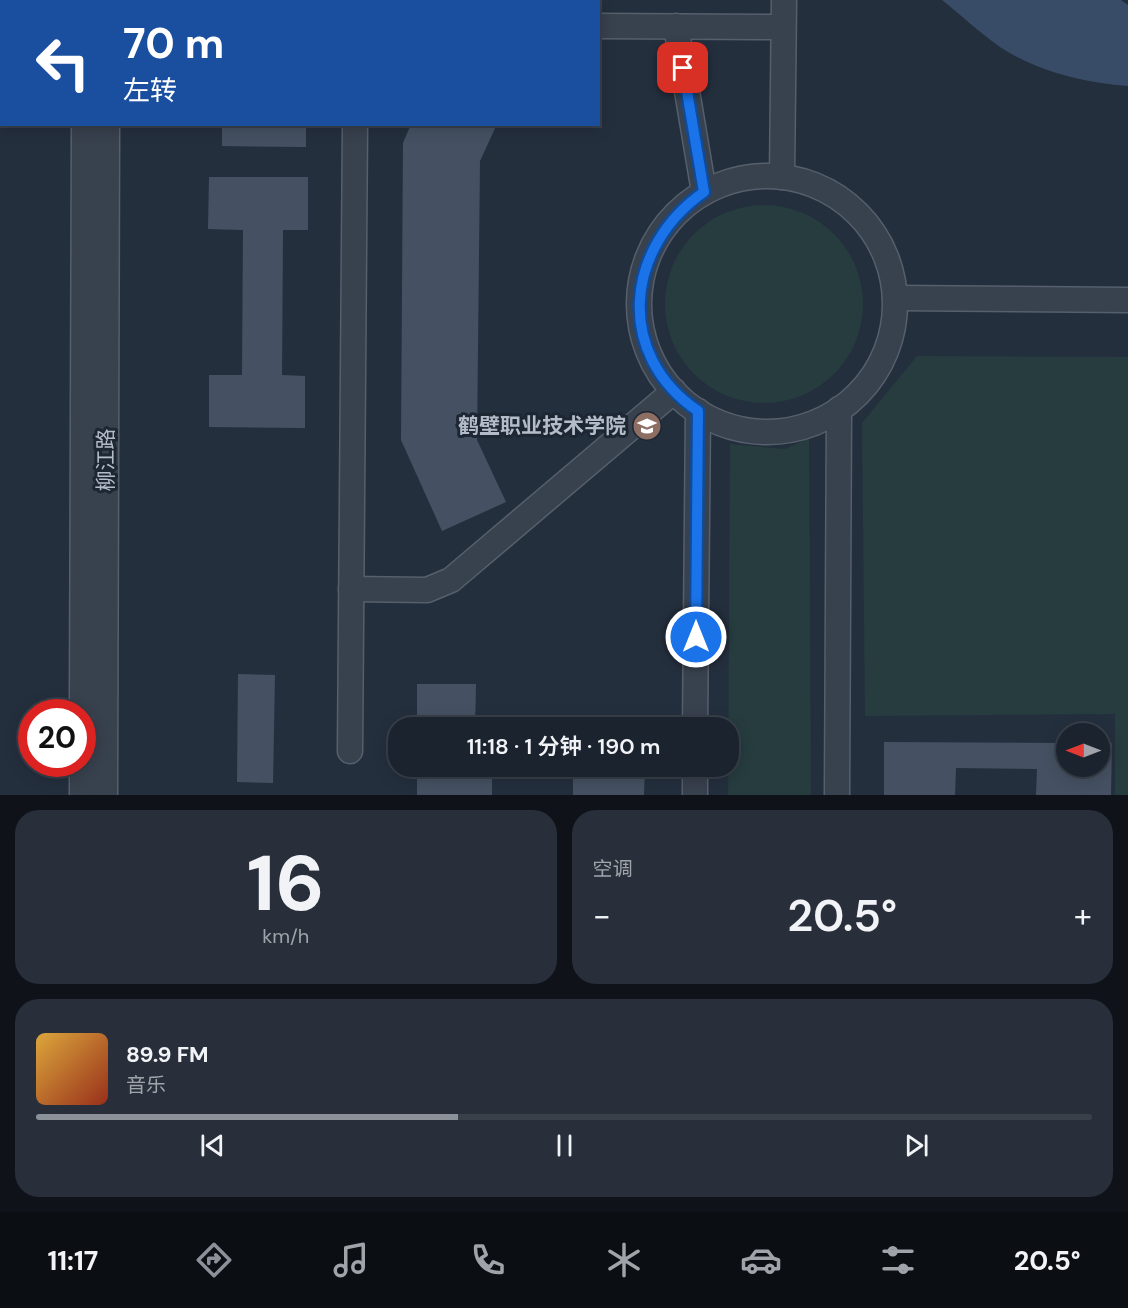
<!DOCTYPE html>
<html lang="zh">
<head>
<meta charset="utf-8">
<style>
	:root { --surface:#1b232e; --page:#282f3a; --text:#f1f3f6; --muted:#a0a4aa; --line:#39404a; --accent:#8c9099 }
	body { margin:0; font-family:"DM Sans","Noto Sans SC",sans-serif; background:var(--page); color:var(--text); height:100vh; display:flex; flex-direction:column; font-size:22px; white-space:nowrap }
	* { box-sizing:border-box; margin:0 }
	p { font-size:20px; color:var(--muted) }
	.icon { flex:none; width:33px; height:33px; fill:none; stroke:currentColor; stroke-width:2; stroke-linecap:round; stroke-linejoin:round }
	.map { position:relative; height:795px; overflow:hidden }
	.details { display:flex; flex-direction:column; gap:15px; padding:15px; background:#0f1319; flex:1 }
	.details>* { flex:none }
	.banner { position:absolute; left:0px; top:0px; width:600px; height:126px; box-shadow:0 3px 15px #0003,0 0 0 2px var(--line); background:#1a4fa0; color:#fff; overflow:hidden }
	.needle { width:39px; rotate:270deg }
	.fabs { position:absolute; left:1056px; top:723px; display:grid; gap:12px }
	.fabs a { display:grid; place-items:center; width:54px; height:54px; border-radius:50%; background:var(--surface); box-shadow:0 3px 15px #0003,0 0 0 2px var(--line); font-size:30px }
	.speed { position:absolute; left:18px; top:699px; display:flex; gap:12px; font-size:30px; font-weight:700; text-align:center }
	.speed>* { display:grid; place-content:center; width:78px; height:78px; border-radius:50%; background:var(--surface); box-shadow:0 3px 15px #0003,0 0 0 2px var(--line); line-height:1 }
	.speed .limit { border:9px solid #d22; background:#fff; color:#111 }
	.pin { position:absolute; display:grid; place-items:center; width:51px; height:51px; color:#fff; margin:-26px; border-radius:12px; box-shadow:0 3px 9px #0006 }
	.me { position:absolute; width:66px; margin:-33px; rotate:0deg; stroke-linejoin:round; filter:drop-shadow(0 0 4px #0008) }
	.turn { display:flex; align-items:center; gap:21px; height:126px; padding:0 24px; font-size:27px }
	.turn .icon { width:78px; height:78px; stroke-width:2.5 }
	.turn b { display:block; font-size:42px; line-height:51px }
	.big { font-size:45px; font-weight:600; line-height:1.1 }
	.details .widget { flex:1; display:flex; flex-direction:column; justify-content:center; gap:9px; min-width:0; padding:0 21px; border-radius:24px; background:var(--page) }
	.details .dial { align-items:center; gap:0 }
	.dial b { font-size:78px; line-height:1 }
	.song { display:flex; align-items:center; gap:18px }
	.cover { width:72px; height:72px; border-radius:9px; background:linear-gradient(135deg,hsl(40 70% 55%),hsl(10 70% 35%)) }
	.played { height:6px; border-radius:3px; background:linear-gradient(90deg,var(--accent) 40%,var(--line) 40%) }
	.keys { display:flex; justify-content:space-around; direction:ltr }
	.heat { display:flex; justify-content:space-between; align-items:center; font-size:33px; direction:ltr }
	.details .tiles { flex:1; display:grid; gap:15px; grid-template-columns:1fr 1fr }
	.widget:last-child { grid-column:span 2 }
	.trip { position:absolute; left:388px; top:717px; width:351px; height:60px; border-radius:24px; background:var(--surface); box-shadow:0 3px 15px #0003,0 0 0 2px var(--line); font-weight:600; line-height:60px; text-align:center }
	.tabs { display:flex; height:96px; justify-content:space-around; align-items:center; background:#0b0e12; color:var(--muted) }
	.tabs .icon { width:42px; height:42px }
	.tabs .on { color:var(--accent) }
	.tabs b { font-size:27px; color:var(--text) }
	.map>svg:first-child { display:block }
</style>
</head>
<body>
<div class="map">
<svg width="1128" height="795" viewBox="0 0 1128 795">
	<rect width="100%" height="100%" fill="#242f3e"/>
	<g fill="#263c3f">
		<circle cx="764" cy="304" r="99"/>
		<polygon points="917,356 1128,357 1128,795 1115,795 1115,714 865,716 862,423"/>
		<polygon points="809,438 811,795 728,795 730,444 785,449"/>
	</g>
	<path fill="#394c67" d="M942,0H1121L1128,5V86C1085,83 1036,71 1000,47C980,33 961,15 942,0Z"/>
	<g fill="#455162">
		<polygon points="222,124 306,124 306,147 222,146"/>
		<polygon points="411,124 497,124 480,161 477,440 506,502 442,531 401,440 403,143"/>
		<polygon points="209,177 308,177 308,230 283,230 282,375 305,376 305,428 209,427 209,375 242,375 243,230 208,229"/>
		<polygon points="238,674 275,675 273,783 237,782"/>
		<polygon points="417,684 476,684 475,728 417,728"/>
		<polygon points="884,742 1066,743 1066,766 1100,766 1100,743 1112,743 1111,795 1036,795 1037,769 956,768 955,795 884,795"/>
		<polygon points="417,766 645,766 644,795 573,795 573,772 492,771 492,795 417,795"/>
	</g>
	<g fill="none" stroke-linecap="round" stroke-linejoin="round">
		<g stroke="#565f6c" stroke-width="27">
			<g id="minor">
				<polyline points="85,2 85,0"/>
				<polyline points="108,2 108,0"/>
				<polyline points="598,26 783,27"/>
				<polyline points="676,26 704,192"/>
				<circle cx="767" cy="304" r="128"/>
				<polyline points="782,177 784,0"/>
				<polyline points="895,298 1128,300"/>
				<polyline points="351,589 427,590 451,580 674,391"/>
				<polyline points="82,712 84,124"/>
				<polyline points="695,728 698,411"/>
				<polyline points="350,751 355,124"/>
				<polyline points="82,795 82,764"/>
				<polyline points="105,795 107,124"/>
				<polyline points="695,795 695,766"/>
				<polyline points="837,795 839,409"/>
			</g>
		</g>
		<use href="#minor" stroke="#38414e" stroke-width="24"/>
	</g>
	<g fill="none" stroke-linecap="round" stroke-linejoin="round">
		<g stroke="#114b97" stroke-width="15">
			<path id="route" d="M683,68L704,192C625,247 614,354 698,411L696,637"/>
		</g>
		<use href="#route" stroke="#1a73e8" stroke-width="10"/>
	</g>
	<defs>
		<g id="university-disc" transform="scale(1.5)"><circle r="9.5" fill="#8d6e63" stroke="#1d2633"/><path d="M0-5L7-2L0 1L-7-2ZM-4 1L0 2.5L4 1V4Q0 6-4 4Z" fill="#fff"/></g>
	</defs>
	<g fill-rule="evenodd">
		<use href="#university-disc" x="647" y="426"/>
	</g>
	<g text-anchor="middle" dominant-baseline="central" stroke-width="6" stroke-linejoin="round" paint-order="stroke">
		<g font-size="21" font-weight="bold" fill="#b4bcc9" stroke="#1d2633" text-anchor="end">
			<text x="626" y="426">鹤壁职业技术学院</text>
		</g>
		<g font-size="21" fill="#b4bcc9" stroke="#1d2633">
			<text transform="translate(106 460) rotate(-90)">柳江路</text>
		</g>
	</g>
</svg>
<div class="fabs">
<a><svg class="needle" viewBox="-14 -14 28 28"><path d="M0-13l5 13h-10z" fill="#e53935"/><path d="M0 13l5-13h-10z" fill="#a0a4aa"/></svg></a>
</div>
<div class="speed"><div class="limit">20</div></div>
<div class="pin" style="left:683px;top:68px;background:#d93025"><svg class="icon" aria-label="arrive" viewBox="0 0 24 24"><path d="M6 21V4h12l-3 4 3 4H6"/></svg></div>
<svg class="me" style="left:696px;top:637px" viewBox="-20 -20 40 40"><circle r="17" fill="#1a73e8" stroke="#fff" stroke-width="3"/><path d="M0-11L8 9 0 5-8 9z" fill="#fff"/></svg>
<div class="trip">11:18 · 1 分钟 · 190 m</div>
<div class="banner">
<div class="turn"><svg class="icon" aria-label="left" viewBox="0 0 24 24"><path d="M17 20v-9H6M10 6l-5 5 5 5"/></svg><div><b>70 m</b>左转</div></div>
</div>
</div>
<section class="details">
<div class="tiles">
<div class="widget dial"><b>16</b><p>km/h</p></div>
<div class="widget"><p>空调</p>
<div class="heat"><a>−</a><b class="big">20.5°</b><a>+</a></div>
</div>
<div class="widget">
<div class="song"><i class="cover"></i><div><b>89.9 FM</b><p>音乐</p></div></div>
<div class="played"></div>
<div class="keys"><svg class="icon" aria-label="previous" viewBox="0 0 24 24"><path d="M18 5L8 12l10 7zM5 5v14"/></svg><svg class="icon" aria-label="pause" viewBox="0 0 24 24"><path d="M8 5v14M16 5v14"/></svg><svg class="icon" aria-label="next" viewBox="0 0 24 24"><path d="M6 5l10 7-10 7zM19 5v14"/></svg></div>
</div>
</div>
</section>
<nav class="tabs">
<b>11:17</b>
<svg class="icon on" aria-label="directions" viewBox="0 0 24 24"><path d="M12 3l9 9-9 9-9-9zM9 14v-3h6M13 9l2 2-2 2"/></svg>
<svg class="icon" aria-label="music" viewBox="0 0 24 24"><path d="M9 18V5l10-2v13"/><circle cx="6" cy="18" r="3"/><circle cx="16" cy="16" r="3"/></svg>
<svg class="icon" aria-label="phone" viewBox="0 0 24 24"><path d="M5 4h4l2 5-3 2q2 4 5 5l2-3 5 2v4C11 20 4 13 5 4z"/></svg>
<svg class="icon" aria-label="climate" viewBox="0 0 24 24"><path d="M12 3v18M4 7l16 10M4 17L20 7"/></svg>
<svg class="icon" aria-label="car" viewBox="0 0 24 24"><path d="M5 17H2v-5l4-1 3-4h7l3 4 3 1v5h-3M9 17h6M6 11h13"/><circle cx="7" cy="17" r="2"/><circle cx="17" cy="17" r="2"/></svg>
<svg class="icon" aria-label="filters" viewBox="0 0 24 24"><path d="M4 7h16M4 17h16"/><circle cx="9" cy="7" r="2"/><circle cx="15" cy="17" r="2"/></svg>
<b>20.5°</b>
</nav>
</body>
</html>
